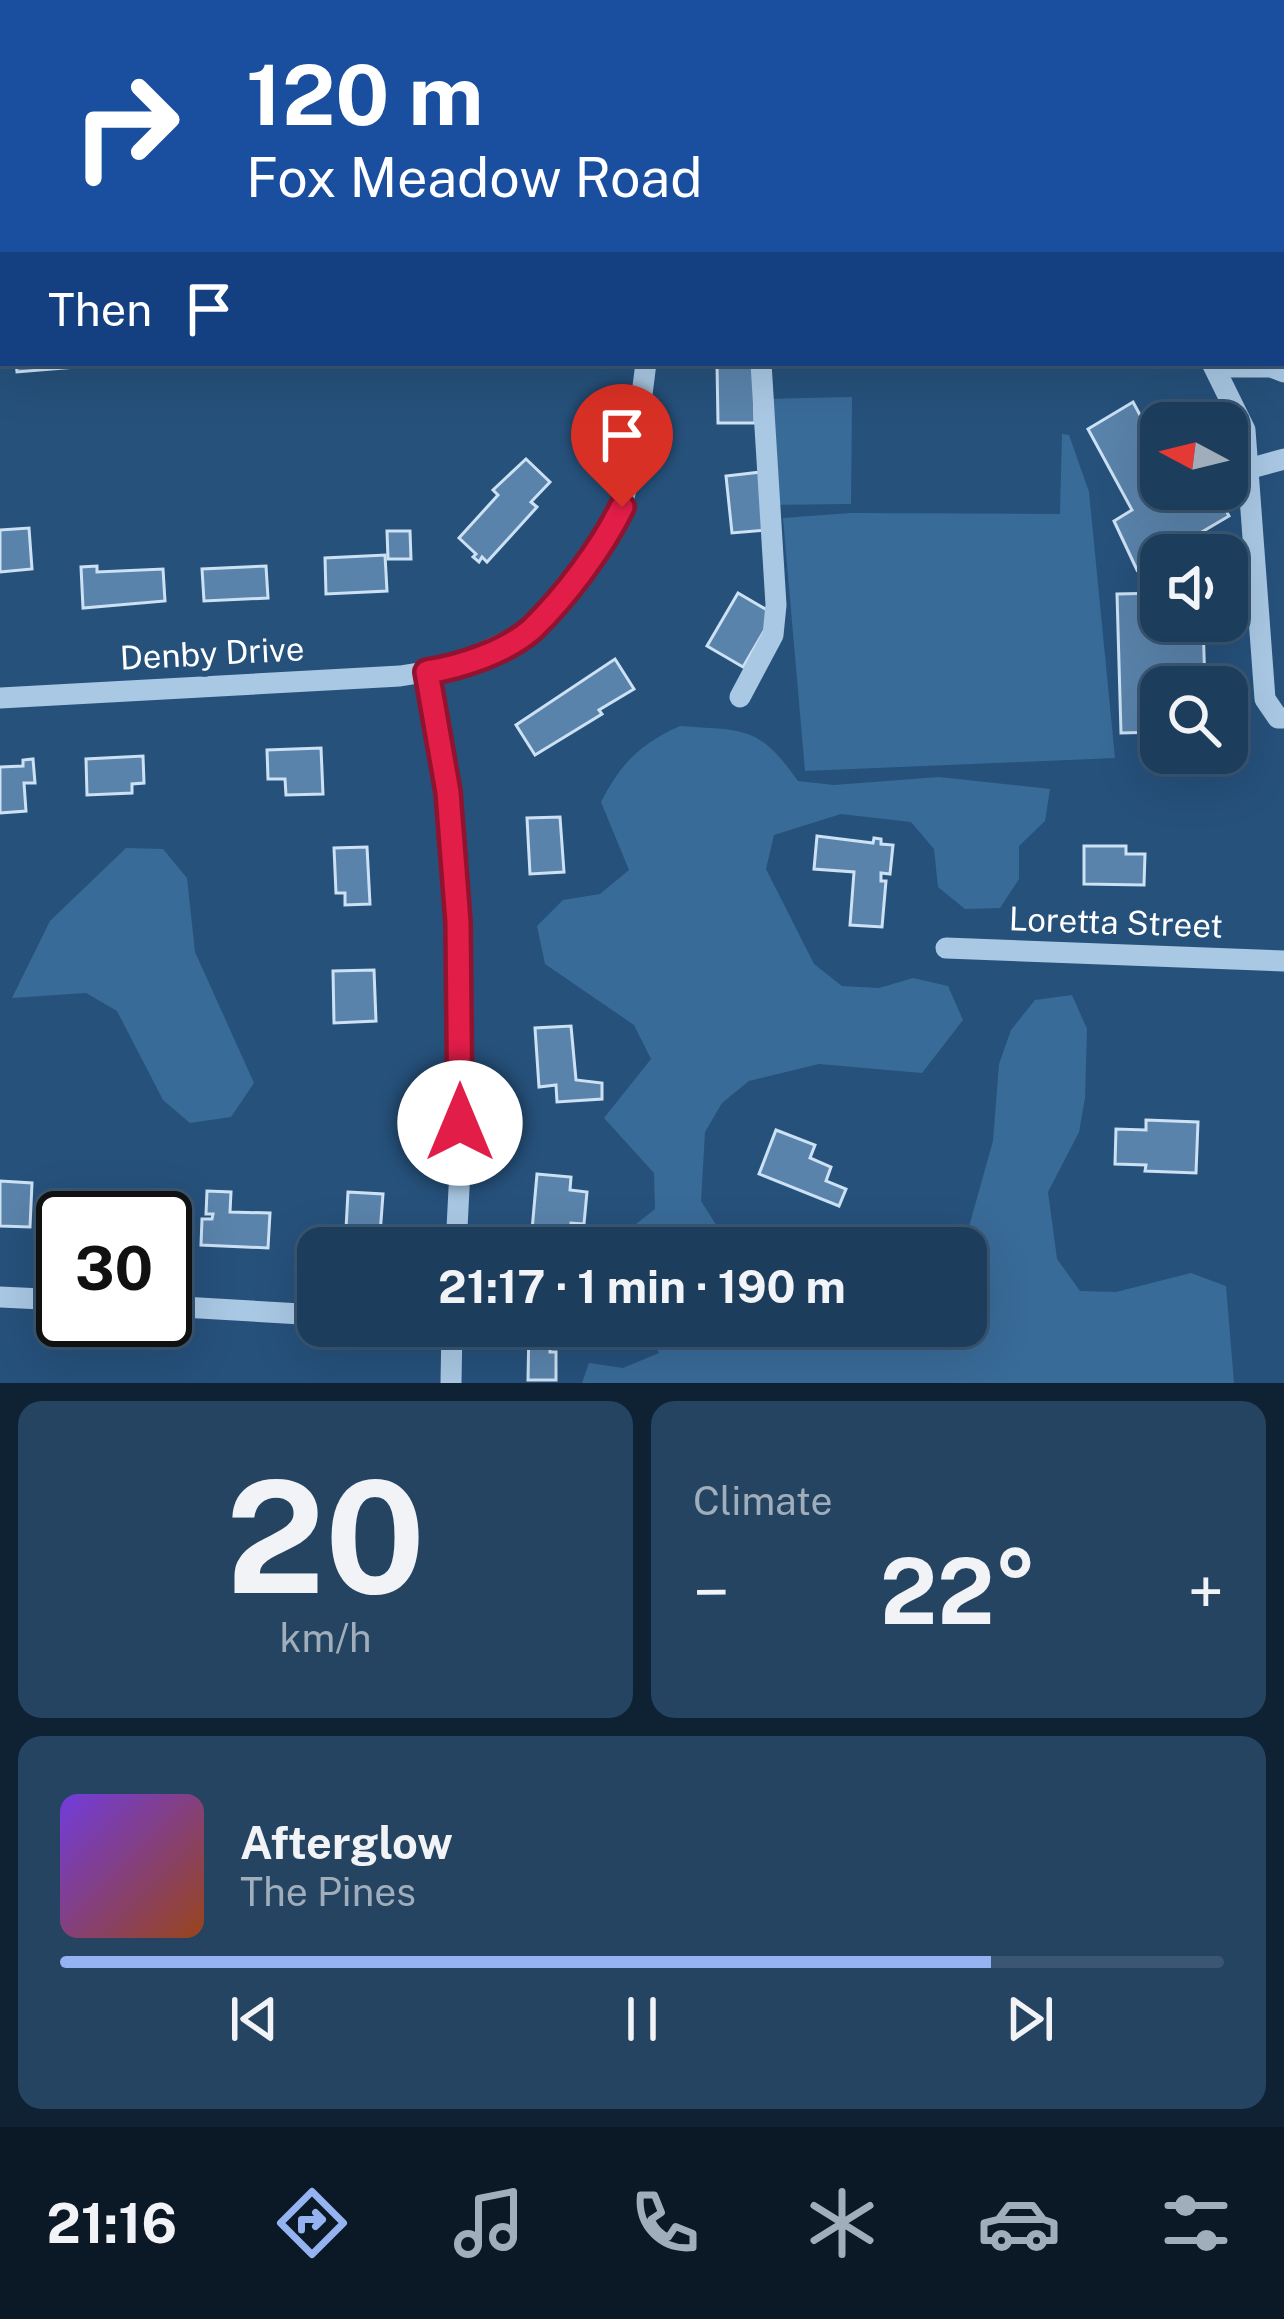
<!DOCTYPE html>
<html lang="en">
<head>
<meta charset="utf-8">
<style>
	:root { --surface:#1c3d5c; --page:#254462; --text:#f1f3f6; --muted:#a0aebb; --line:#3a5672; --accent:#95b2f1 }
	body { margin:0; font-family:"Public Sans",sans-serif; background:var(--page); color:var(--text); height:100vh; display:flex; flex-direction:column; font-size:45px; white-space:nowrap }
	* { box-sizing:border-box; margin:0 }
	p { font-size:39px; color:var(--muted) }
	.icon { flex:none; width:66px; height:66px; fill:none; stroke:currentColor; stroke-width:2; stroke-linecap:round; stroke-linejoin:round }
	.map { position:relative; height:1383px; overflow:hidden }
	.panel { display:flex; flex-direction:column; gap:18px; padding:18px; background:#0f2233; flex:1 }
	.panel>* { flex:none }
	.guide { position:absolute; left:0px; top:0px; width:1284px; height:366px; box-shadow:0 12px 48px #0002,0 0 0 3px var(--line); background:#1a4fa0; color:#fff; overflow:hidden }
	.needle { width:78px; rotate:277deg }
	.buttons { position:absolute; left:1140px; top:402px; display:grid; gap:24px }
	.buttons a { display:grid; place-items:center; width:108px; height:108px; border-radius:24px; background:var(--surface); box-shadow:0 12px 48px #0002,0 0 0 3px var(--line); font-size:60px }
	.speed { position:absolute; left:36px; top:1191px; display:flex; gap:24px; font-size:60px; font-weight:700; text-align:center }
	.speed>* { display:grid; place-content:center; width:156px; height:156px; border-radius:50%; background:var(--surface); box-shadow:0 12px 48px #0002,0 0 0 3px var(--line); line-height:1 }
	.speed .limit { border:6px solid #111; border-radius:18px; background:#fff; color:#111 }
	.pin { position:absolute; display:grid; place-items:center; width:102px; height:102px; color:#fff; margin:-123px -51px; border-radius:50% 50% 50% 0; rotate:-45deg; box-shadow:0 0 12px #0007 }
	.pin .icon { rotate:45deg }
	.me { position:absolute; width:132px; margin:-66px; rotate:0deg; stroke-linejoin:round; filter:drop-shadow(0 0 9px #0008) }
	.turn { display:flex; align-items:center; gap:42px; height:252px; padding:0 48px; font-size:54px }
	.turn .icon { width:156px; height:156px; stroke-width:2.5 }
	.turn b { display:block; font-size:84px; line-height:102px }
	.then { display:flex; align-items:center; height:114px; padding:0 48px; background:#0003; gap:24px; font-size:45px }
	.big { font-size:90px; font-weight:700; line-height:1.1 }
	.panel .card { flex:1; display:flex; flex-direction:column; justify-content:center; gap:18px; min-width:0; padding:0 42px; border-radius:24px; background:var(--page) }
	.panel .dial { align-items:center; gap:0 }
	.dial b { font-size:156px; line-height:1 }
	.song { display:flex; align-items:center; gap:36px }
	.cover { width:144px; height:144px; border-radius:18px; background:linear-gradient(135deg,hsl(260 70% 55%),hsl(20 70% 35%)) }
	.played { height:12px; border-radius:6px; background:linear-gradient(90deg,var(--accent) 80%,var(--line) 80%) }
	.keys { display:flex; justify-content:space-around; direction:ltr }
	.heat { display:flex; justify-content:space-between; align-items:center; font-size:66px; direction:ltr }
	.panel .tiles { flex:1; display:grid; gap:18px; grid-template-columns:1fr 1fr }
	.card:last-child { grid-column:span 2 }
	.trip { position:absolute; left:297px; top:1227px; width:690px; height:120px; border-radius:24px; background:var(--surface); box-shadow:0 12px 48px #0002,0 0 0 3px var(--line); font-weight:700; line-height:120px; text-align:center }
	.menu { display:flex; height:192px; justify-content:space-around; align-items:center; background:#0b1825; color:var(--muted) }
	.menu .icon { width:84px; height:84px }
	.menu .on { color:var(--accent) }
	.menu b { font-size:54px; color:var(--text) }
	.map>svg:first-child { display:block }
</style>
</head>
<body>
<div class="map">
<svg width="1284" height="1383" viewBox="0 0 1284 1383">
	<rect width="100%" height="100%" fill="#26517b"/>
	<g fill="#396b98">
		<polygon points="852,397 851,504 768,505 765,399"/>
		<polygon points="1062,434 1069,435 1089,492 1115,758 805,771 783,518 851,513 1060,514"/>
		<path d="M680,726C746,731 758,725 798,781L834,785L939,777L1050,789L1045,821L1019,846V879L1000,908L965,909L938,887L934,849L911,822L841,814L774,835L766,869L814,964L842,986L879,988L913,978L948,986L963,1020L922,1073L819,1064L749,1081L722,1103L705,1132L701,1201L720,1231L743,1248H616L626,1232L655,1209L654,1173L604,1118L651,1059L634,1025L545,964L537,926L563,900L600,894L629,870L601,802C621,763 640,744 680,726Z"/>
		<polygon points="126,848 163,849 187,878 195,952 254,1083 231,1117 190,1123 163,1100 117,1011 86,993 12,998 50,921"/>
		<polygon points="1072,995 1087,1029 1085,1098 1079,1132 1048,1192 1057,1259 1080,1291 1116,1292 1191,1273 1226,1286 1234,1383 582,1383 589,1363 623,1368 659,1353 647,1326 966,1326 963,1248 993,1141 999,1064 1011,1030 1035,1000"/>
	</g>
	<g fill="#5a83ab" stroke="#cce1f4" stroke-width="3">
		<polygon points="16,363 75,363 75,367 17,372"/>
		<polygon points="717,364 754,364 755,423 718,423"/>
		<polygon points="1133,402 1161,454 1161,489 1214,489 1229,516 1137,570 1114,521 1132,510 1088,429"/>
		<polygon points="526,459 550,482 531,502 537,507 487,562 482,557 479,562 473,557 476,554 459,538 498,495 493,490"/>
		<polygon points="761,472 767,530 732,533 726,476"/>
		<polygon points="29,528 32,569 0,572 0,530"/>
		<polygon points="387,531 410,531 411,559 388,559"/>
		<polygon points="385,555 387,591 326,594 325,558"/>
		<polygon points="97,566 97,572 163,569 165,601 83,608 81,567"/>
		<polygon points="266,566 268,598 204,601 202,569"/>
		<polygon points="738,593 774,614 743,667 707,646"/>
		<polygon points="1161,593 1161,621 1203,621 1205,687 1161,687 1161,732 1121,733 1117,594"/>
		<polygon points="615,659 634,689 599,710 602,714 535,755 516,725"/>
		<polygon points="321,748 323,794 286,795 285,779 268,779 267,750"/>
		<polygon points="143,756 144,783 132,784 132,793 87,795 86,759"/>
		<polygon points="33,759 35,783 24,783 26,811 0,813 0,767 23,766 23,760"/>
		<polygon points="560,817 564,872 530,874 527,818"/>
		<polygon points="817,836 873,843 874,838 881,839 881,844 893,845 890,874 881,873 881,881 886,881 882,927 850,925 854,872 814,869"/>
		<polygon points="1084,846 1126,846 1126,854 1145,854 1144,885 1084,884"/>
		<polygon points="367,847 370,904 345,905 345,893 336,893 334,848"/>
		<polygon points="374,970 376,1021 334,1023 333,971"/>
		<polygon points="571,1026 576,1080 602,1083 602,1099 557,1102 556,1085 539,1087 535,1028"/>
		<polygon points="1146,1120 1198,1122 1196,1173 1145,1171 1146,1165 1115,1164 1116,1129 1146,1130"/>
		<polygon points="776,1130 815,1145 810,1158 831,1167 826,1181 846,1189 839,1206 759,1174"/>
		<polygon points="537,1174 571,1177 570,1190 587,1192 584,1224 571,1223 570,1233 532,1230"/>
		<polygon points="0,1181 32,1183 30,1227 0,1226"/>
		<polygon points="207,1191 231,1192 230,1212 270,1213 268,1248 201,1245 202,1219 212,1219 213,1214 206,1214"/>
		<polygon points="348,1192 383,1194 379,1248 345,1247"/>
		<polygon points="110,1197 155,1200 154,1214 164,1218 94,1218 95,1205 109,1206"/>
		<polygon points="529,1326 565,1326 565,1343 550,1343 550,1352 556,1352 556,1380 528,1380"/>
	</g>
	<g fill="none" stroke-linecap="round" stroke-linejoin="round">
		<g stroke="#a9c8e4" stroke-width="21">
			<polyline points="636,0 636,3"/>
			<polyline points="1212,363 1245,430 1265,699 1278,718 1284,718"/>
			<polyline points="1217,367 1271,367 1284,372"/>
			<polyline points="1248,469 1284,459"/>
			<polyline points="427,672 448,792 458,922 460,1169 456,1248"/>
			<polyline points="740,697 773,635 776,605 761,363"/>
			<polyline points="0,698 400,676 450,668 529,631 606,540 622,507 636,441 646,363"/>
			<polyline points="946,948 1284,961"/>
			<polyline points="0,1297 63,1300"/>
			<polyline points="165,1306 318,1315"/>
			<polyline points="451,1383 452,1326"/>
		</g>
	</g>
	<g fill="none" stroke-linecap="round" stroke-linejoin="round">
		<g stroke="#92132f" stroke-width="30">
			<path id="route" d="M460,1123L458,922L448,792L427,672C460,667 506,652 532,629C565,597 602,548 622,507"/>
		</g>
		<use href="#route" stroke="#e11d48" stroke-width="21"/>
	</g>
	<g text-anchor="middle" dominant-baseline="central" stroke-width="12" stroke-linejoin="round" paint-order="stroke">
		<g font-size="33" fill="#fff" stroke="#26517b">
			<text transform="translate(212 653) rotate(-3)">Denby Drive</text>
			<text transform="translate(1116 922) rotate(2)">Loretta Street</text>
		</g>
	</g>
</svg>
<div class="buttons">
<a><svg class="needle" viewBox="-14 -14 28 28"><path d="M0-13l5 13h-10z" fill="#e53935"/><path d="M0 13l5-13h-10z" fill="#a0aebb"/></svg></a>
<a><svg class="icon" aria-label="sound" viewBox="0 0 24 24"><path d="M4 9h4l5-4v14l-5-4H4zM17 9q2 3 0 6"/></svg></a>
<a><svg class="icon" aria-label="search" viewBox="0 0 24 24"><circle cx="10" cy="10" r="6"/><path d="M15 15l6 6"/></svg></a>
</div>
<div class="speed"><div class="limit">30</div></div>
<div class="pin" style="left:622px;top:507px;background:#d93025"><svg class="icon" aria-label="arrive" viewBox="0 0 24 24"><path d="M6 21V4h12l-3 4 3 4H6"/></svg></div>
<svg class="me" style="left:460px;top:1123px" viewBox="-20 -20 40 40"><circle r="19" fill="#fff"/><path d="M0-13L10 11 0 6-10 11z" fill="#e11d48"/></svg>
<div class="trip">21:17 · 1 min · 190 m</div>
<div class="guide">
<div class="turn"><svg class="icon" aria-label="right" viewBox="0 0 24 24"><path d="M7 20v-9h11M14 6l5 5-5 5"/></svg><div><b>120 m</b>Fox Meadow Road</div></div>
<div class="then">Then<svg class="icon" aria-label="arrive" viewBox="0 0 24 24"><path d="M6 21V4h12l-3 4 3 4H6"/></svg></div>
</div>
</div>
<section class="panel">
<div class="tiles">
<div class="card dial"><b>20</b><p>km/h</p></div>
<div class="card"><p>Climate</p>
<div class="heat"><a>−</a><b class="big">22°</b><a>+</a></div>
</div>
<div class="card">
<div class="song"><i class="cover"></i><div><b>Afterglow</b><p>The Pines</p></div></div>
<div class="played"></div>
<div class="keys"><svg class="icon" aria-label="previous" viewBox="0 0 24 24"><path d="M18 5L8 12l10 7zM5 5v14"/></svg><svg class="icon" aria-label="pause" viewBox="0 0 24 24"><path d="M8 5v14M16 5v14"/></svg><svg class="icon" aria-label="next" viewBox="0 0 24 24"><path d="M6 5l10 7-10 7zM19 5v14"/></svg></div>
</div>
</div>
</section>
<nav class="menu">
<b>21:16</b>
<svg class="icon on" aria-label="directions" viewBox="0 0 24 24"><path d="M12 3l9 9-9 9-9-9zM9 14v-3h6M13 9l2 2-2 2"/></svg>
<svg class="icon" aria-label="music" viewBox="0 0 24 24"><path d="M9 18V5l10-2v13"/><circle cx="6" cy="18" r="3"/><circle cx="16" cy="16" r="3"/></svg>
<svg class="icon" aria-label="phone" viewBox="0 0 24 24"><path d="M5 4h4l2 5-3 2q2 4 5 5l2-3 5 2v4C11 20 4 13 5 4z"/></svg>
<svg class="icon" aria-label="climate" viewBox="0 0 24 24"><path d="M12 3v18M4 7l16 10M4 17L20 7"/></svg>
<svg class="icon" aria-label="car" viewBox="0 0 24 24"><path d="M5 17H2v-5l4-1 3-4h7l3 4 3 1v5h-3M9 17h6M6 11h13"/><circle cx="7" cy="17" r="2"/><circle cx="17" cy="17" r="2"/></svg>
<svg class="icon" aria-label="filters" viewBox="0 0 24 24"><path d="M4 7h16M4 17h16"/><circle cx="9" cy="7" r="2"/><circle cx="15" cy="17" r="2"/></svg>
</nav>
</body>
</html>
